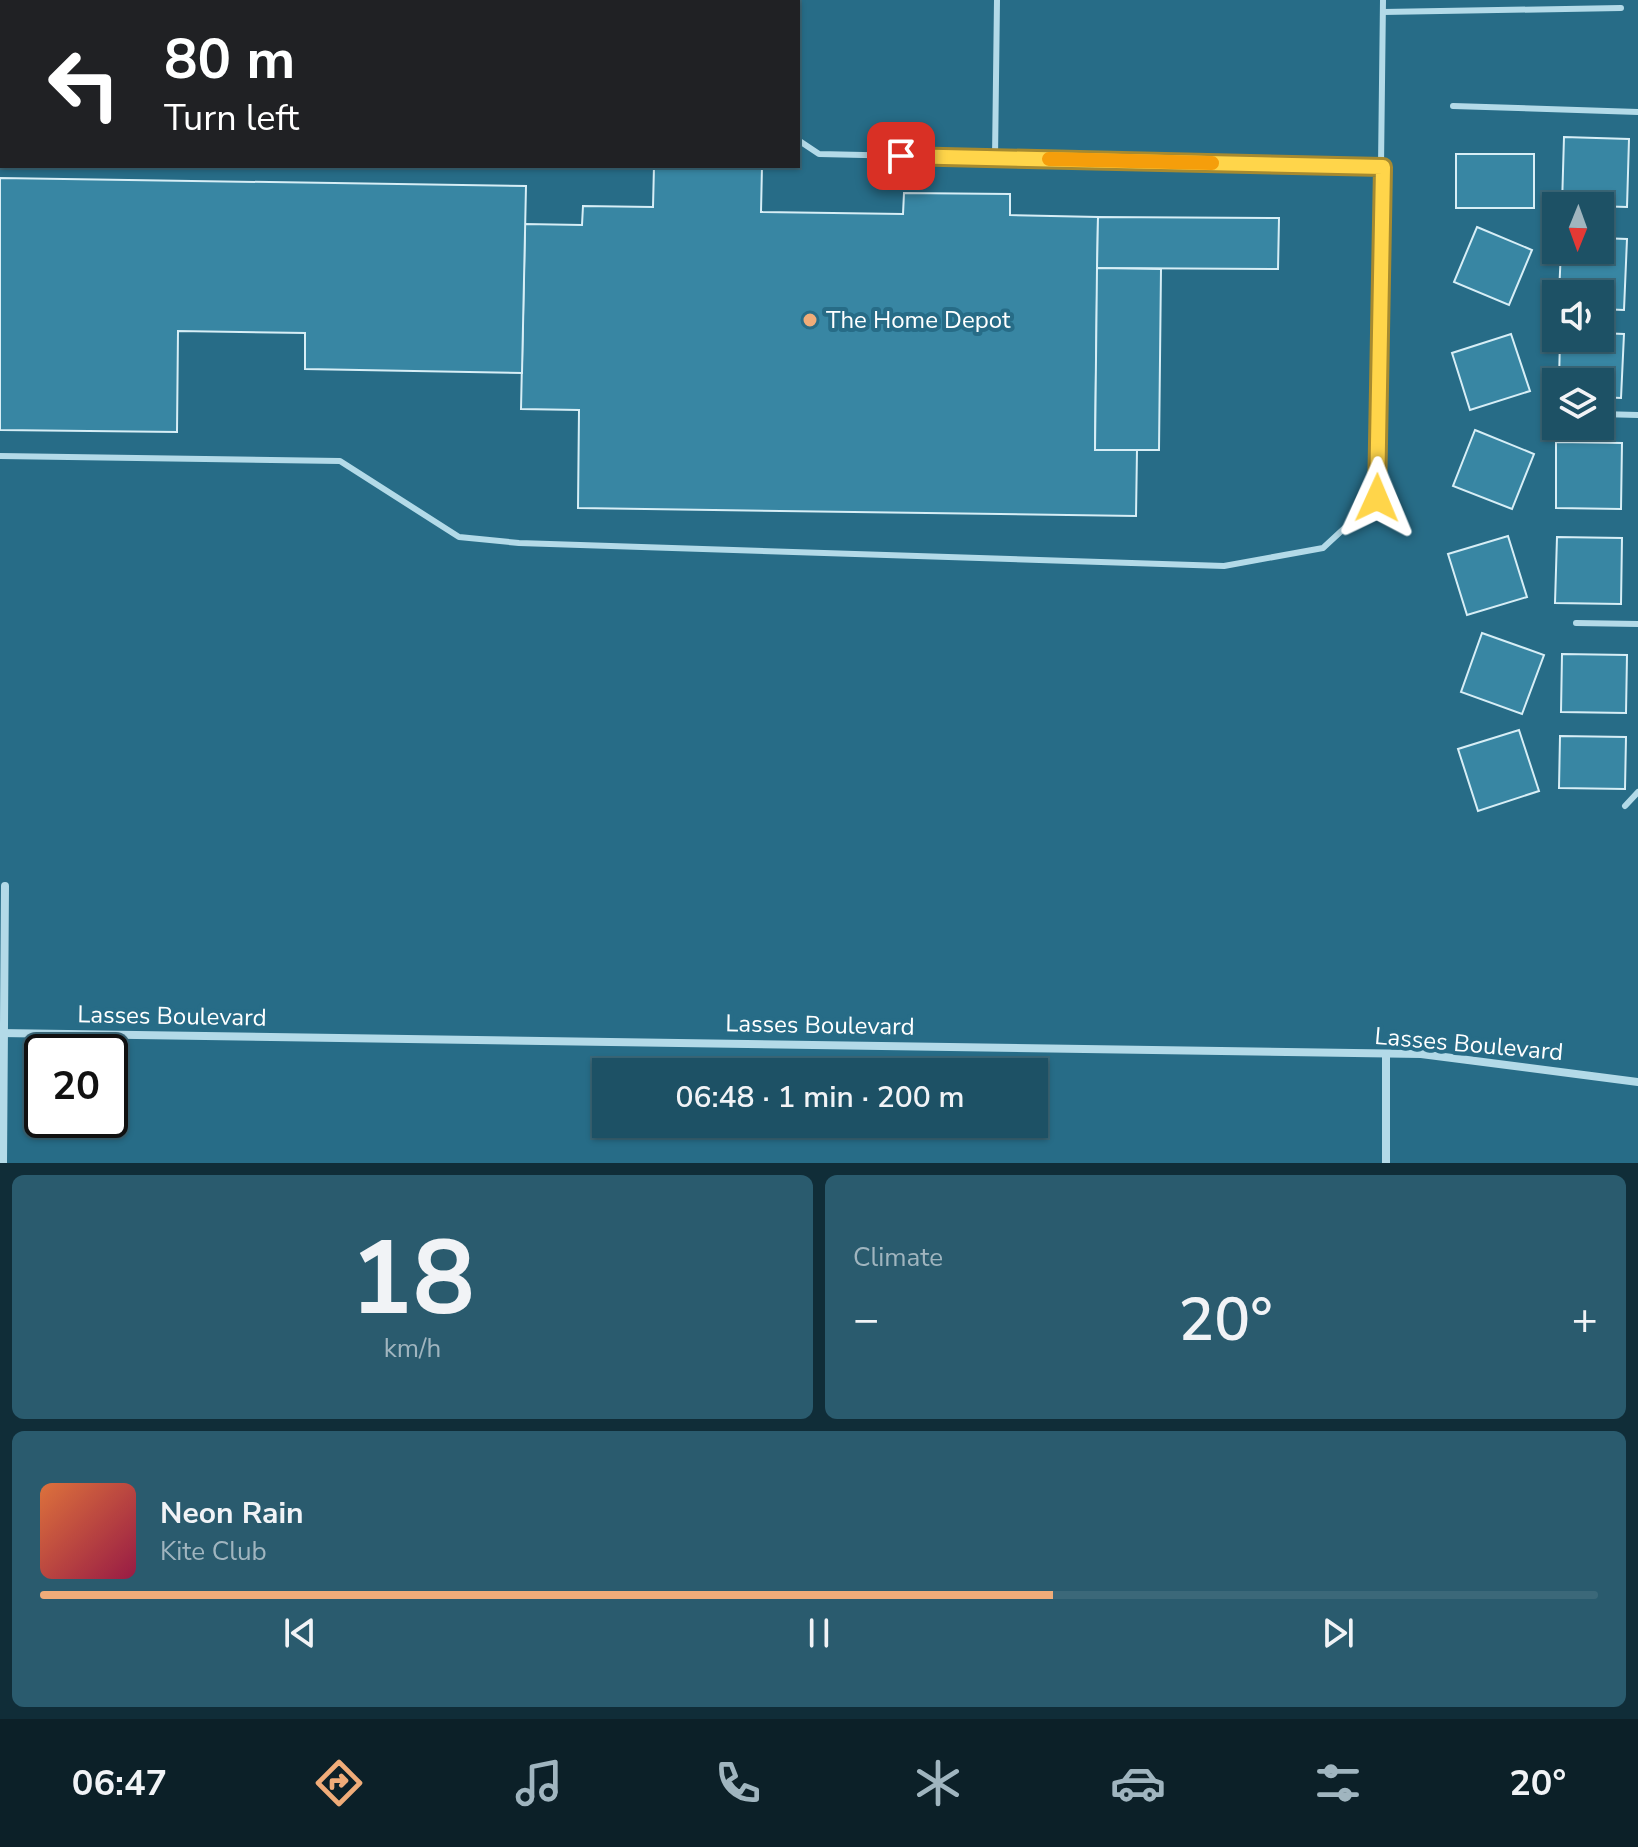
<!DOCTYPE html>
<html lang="en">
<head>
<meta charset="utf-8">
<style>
	:root { --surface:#1d5165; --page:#2a5b6e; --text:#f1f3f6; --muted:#a0b5bf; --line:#3b6879; --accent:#f0ac79 }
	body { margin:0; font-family:"Nunito Sans",sans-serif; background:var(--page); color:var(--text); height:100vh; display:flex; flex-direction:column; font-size:30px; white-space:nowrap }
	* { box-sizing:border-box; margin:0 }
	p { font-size:26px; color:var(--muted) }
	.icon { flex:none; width:44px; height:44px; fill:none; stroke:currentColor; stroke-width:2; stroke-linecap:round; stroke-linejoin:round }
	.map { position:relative; height:1163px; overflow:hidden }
	.drawer { display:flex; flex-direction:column; gap:12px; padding:12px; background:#102d38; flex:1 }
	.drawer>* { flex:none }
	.banner { position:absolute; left:0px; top:0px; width:800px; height:168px; box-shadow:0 2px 6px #0004,0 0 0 2px var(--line); background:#202124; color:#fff; overflow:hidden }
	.needle { width:52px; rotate:181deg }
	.buttons { position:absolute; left:1542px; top:192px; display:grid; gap:16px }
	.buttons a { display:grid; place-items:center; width:72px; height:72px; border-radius:0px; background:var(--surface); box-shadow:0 2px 6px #0004,0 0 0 2px var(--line); font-size:40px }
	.speed { position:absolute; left:24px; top:1034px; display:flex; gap:16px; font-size:40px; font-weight:700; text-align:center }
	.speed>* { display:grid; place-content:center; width:104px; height:104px; border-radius:50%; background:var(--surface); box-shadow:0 2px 6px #0004,0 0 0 2px var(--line); line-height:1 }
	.speed .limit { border:4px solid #111; border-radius:12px; background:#fff; color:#111 }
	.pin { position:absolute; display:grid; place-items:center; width:68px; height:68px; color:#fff; margin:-34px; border-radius:16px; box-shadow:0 4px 12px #0006 }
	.me { position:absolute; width:88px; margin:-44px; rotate:1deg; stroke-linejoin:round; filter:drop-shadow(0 0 6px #0008) }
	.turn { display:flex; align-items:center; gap:28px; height:168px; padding:0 32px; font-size:36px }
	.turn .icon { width:104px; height:104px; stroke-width:2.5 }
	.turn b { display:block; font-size:56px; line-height:68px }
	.big { font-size:60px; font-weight:600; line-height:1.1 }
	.drawer .card { flex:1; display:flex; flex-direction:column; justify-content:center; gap:12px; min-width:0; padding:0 28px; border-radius:12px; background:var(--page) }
	.drawer .dial { align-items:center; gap:0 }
	.dial b { font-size:104px; line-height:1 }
	.song { display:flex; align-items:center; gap:24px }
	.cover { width:96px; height:96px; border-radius:12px; background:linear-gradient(135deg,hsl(20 70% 55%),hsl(340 70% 35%)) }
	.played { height:8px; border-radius:4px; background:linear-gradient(90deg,var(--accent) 65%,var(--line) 65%) }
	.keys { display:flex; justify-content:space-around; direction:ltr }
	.heat { display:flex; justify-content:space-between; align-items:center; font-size:44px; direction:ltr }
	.drawer .tiles { flex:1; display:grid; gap:12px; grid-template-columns:1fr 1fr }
	.card:last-child { grid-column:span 2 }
	.trip { position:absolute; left:592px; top:1058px; width:456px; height:80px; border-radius:0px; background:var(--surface); box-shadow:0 2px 6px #0004,0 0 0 2px var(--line); font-weight:600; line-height:80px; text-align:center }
	.tabs { display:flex; height:128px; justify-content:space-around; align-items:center; background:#0c2028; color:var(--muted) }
	.tabs .icon { width:56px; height:56px }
	.tabs .active { color:var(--accent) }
	.tabs b { font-size:36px; color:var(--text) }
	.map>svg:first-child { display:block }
</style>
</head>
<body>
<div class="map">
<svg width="1638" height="1163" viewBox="0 0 1638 1163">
	<rect width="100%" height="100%" fill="#276c87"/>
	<g fill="#3886a3" stroke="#d7eef6" stroke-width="2">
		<polygon points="1564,137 1629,139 1627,207 1562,205"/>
		<rect x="1456" y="154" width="78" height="54"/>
		<polygon points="654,166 762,166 761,212 903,214 904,193 1010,194 1010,215 1098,217 1095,450 1137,450 1136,516 578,508 579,410 521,409 525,224 582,225 583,206 653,207"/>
		<polygon points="0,178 526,186 522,373 305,369 305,333 178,331 177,432 0,430"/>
		<polygon points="1098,217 1279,218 1278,269 1097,268"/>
		<polygon points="1477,227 1532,250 1509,305 1454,282"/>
		<polygon points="1600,238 1627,239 1624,310 1600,309 1600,294 1559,294 1561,250 1600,250"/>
		<polygon points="1097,268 1161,269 1159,450 1095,450"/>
		<polygon points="1600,333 1624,334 1621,398 1600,397 1600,382 1559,382 1560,338 1600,338"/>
		<polygon points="1511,334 1530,391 1470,410 1452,353"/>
		<polygon points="1475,430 1534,454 1512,509 1453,486"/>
		<polygon points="1556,442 1622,443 1621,509 1556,508"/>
		<polygon points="1508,536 1527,597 1467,615 1448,554"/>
		<polygon points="1557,537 1622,538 1621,604 1555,603"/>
		<polygon points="1482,633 1544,655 1522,714 1461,692"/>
		<polygon points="1562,654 1627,655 1626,713 1561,712"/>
		<polygon points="1519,730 1539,791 1478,811 1458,749"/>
		<polygon points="1560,736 1626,737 1625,789 1559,788"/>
	</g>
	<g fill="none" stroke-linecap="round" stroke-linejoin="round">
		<g stroke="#b3dae8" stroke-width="6">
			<polyline points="419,2 419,0"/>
			<polyline points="1383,12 1621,8"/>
			<polyline points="1453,106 1638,112"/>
			<polyline points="0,131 2,131"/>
			<polyline points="798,140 819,154 1383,167"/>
			<polyline points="995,158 997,0"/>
			<polyline points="1600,414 1638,415"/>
			<polyline points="0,456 340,461 459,537 519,543 1224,566 1323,548 1377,498 1383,0"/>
			<polyline points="1576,623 1638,624"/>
			<polyline points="1625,806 1638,792"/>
		</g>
		<g stroke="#b3dae8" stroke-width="8">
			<polyline points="0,1033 1421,1054 1638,1082"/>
			<polyline points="1386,1054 1386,1163"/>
			<polyline points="3,1163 5,886"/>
		</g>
	</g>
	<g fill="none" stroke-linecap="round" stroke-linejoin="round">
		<g stroke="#a68a30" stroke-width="20">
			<polyline id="route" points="901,156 1383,167 1377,498"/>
		</g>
		<use href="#route" stroke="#ffd54a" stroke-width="14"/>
		<polyline stroke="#f59e0b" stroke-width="14" points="1049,159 1212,163"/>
	</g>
	<circle fill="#f0ac79" stroke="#276c87" stroke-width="3" cx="810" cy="320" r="8"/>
	<g text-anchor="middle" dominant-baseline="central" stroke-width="8" stroke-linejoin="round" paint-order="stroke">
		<g font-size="24" fill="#fff" stroke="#276c87" text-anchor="start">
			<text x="826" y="320">The Home Depot</text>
		</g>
		<g font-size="24" fill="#fff" stroke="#276c87">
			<text transform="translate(172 1016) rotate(1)">Lasses Boulevard</text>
			<text transform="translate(820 1025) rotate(1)">Lasses Boulevard</text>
			<text transform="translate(1469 1044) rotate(5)">Lasses Boulevard</text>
		</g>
	</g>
</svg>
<div class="buttons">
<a><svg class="needle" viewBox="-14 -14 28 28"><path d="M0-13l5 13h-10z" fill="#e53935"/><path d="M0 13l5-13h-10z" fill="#a0b5bf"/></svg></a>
<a><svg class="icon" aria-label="sound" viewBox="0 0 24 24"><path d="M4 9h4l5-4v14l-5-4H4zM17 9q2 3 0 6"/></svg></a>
<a><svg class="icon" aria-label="layers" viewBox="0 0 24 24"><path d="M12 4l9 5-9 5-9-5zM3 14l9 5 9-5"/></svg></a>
</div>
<div class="speed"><div class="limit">20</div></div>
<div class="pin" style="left:901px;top:156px;background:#d93025"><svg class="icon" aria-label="arrive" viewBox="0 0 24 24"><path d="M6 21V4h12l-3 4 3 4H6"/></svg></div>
<svg class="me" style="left:1377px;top:498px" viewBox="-20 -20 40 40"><path d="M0-17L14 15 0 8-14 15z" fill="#ffd54a" stroke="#fff" stroke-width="4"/></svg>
<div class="trip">06:48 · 1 min · 200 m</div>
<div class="banner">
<div class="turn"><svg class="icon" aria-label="left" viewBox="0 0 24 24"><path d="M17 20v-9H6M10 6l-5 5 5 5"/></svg><div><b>80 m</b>Turn left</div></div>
</div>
</div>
<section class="drawer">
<div class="tiles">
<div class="card dial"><b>18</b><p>km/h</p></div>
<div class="card"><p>Climate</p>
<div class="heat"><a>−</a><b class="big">20°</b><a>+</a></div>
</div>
<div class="card">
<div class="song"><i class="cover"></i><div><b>Neon Rain</b><p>Kite Club</p></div></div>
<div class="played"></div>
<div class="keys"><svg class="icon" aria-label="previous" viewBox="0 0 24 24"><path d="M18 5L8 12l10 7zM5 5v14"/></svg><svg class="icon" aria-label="pause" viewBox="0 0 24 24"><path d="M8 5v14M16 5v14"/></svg><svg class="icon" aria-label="next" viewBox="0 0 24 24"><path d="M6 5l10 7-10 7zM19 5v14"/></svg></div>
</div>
</div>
</section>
<nav class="tabs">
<b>06:47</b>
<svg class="icon active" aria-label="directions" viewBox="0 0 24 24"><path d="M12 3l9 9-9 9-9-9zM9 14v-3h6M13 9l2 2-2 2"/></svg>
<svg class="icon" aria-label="music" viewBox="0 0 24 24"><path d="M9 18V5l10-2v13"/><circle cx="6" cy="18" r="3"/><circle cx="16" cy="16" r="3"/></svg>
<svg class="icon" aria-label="phone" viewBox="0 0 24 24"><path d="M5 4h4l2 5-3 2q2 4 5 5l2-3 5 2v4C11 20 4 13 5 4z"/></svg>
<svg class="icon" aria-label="climate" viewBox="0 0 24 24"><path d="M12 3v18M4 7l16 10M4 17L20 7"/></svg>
<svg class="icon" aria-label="car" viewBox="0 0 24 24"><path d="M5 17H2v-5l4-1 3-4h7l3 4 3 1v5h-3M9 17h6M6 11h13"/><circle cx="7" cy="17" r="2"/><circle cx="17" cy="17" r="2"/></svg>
<svg class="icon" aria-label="filters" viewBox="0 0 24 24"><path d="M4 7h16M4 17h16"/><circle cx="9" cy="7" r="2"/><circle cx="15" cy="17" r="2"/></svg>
<b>20°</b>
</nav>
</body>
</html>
